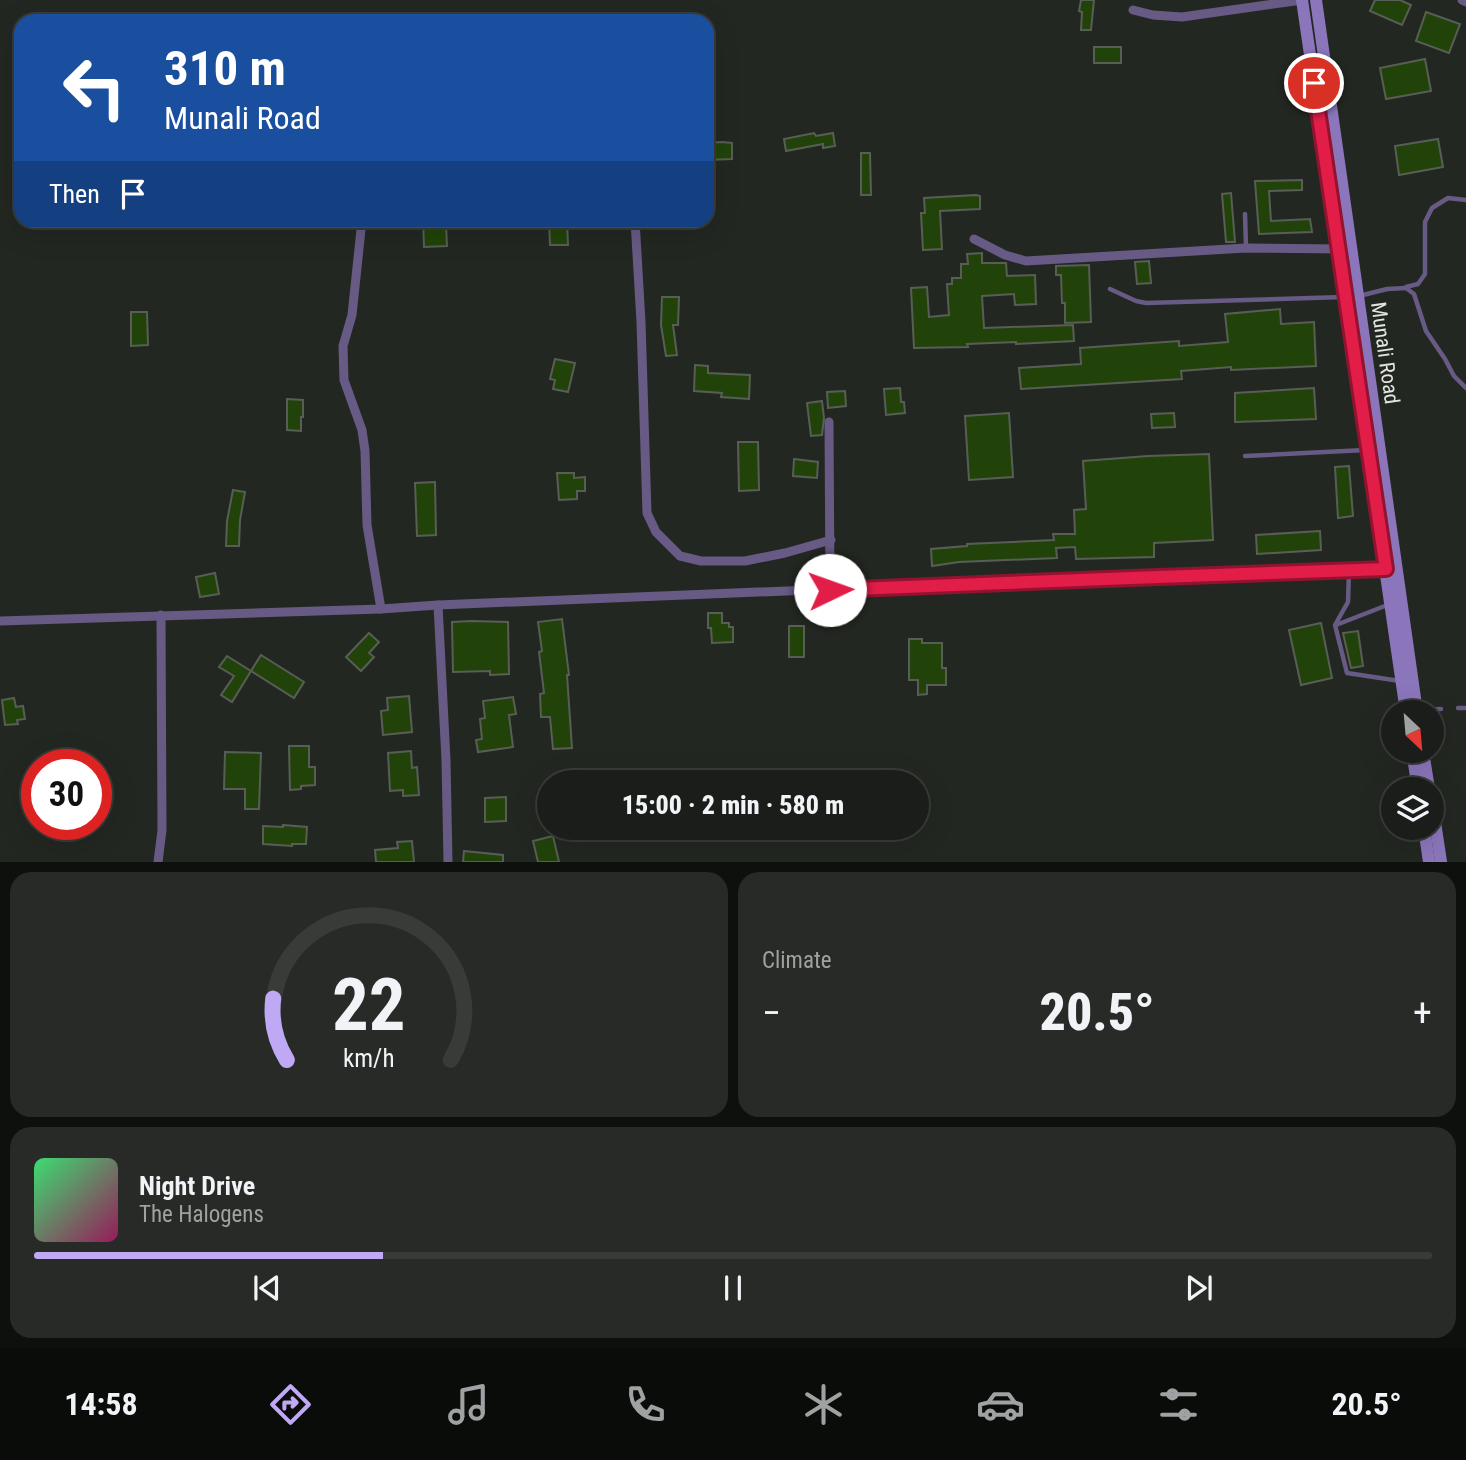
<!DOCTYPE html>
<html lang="en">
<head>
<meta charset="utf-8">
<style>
	:root { --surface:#1a1d19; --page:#272a26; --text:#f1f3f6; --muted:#9fa2a2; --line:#383b38; --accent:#bfa9f4 }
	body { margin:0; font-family:"Roboto Condensed",sans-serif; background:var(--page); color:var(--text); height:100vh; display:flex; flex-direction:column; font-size:26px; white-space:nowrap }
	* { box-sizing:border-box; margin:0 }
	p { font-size:23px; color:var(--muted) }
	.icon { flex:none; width:38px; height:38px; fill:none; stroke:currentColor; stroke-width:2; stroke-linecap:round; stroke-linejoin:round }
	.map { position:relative; height:862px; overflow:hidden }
	.sheet { display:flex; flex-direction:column; gap:10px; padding:10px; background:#0e100e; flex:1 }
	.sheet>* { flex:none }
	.top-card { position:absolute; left:14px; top:14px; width:700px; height:214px; border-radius:21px; box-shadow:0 7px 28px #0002,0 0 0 2px var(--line); background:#1a4fa0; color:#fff; overflow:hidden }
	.needle { width:46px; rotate:154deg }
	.fabs { position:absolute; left:1381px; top:700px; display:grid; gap:14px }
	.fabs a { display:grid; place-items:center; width:63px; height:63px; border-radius:50%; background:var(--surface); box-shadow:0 7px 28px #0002,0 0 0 2px var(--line); font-size:35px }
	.speed { position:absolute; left:21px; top:749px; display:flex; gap:14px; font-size:35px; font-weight:700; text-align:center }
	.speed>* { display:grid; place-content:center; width:91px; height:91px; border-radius:50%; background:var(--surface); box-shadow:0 7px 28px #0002,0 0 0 2px var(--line); line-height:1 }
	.speed .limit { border:10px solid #d22; background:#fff; color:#111 }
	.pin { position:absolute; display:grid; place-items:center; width:60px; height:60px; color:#fff; margin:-30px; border:4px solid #fff; border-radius:50%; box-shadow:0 2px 7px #0007 }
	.me { position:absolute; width:77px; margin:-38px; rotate:87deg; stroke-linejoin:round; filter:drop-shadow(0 0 5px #0008) }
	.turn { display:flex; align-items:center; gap:24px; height:147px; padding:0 35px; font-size:32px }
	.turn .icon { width:91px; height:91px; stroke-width:2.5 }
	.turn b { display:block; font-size:49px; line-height:60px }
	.then { display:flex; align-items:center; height:66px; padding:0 35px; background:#0003; gap:14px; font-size:26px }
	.big { font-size:52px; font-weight:800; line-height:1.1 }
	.sheet .widget { flex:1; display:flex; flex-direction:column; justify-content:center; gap:10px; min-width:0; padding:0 24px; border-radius:21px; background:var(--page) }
	.sheet .dial { align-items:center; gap:0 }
	.dial svg { height:182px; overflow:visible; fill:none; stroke:var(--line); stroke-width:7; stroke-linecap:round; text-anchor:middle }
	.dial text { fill:var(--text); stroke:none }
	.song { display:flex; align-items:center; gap:21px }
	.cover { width:84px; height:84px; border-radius:10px; background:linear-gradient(135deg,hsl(140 70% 55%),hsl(330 70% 35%)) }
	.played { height:7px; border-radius:4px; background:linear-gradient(90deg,var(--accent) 25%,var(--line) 25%) }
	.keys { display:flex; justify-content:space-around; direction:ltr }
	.heat { display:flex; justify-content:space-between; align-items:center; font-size:38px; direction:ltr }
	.sheet .tiles { flex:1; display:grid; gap:10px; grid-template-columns:1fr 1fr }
	.widget:last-child { grid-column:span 2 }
	.trip { position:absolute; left:537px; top:770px; width:392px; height:70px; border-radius:35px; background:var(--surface); box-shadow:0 7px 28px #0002,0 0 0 2px var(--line); font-weight:800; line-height:70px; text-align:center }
	.tabs { display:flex; height:112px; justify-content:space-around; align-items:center; background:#0a0c0a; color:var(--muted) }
	.tabs .icon { width:49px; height:49px }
	.tabs .on { color:var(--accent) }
	.tabs b { font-size:32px; color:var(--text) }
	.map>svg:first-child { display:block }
</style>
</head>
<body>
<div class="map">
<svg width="1466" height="862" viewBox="0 0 1466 862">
	<rect width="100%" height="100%" fill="#232721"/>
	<g fill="#21430a" stroke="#585e56" stroke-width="2">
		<polygon points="1081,0 1094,0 1091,30 1081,30 1082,12 1079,11"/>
		<polygon points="1375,0 1400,0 1411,5 1402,25 1370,11"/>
		<polygon points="1426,12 1460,24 1449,53 1416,41"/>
		<rect x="1094" y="47" width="27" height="16"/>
		<polygon points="1425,59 1431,91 1386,99 1380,68"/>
		<polygon points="814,133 816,136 833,133 835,146 823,148 823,144 786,151 784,139"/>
		<polygon points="1438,139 1443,167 1399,175 1395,146"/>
		<polygon points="722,142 732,143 732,159 707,160 707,143"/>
		<polygon points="861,153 870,153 871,195 861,195"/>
		<polygon points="1302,180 1302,190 1269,191 1271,221 1310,219 1312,232 1259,234 1255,181"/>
		<polygon points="1231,193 1235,242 1226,242 1222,194"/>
		<polygon points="976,195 980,196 980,209 940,211 942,249 923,250 921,213 925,213 924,198"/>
		<polygon points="423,220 436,220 436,225 446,225 447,246 424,247"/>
		<polygon points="549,220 567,220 568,245 550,245"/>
		<polygon points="982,253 982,263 1006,263 1007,276 1035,275 1036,304 1015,305 1014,294 982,296 984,328 1073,325 1074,341 1016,344 1016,342 967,344 968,347 914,348 911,288 927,287 929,317 949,315 947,284 952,284 952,278 961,278 961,264 968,264 967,254"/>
		<polygon points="1149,261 1151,283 1137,284 1135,262"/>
		<polygon points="1089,265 1091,322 1065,323 1065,303 1062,303 1061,275 1056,275 1056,266"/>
		<polygon points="662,297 679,297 678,325 673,325 677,355 666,356 661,325"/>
		<polygon points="1280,309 1281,324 1314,322 1316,366 1231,370 1231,367 1181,371 1182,379 1021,389 1019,368 1081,364 1080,348 1179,341 1179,346 1228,342 1225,314"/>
		<polygon points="131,312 147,312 148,345 131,346"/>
		<polygon points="555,359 575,363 568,392 553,389 555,380 550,379"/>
		<polygon points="695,365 708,366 708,373 750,375 749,399 721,397 722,393 694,391"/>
		<polygon points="900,388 901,402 904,402 905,413 886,415 884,389"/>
		<polygon points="1314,388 1316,419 1235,422 1235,393"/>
		<polygon points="845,391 846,406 828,408 827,392"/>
		<polygon points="287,399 303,400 303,417 301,417 301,431 287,430"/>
		<polygon points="822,401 824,418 822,435 811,436 807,403"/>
		<polygon points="1009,413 1013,477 969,480 965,416"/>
		<polygon points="1174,413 1175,427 1152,428 1151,414"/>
		<polygon points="738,442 758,442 759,490 739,491"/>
		<polygon points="1209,454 1213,540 1154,543 1154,557 1076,559 1075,547 1056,548 1057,558 959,562 932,566 931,549 967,546 967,544 1054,540 1053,534 1075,534 1074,510 1086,509 1083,461 1148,456"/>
		<polygon points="794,459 818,462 817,478 793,476"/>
		<polygon points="1349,466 1353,516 1338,518 1335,467"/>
		<polygon points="557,473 574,473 574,478 585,477 585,491 577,491 577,499 559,500"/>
		<polygon points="435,482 436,535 417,536 415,483"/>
		<polygon points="233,490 245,492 240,520 239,546 226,546 227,521"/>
		<polygon points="1320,531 1321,550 1257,554 1256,535"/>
		<polygon points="215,573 219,594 200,597 196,577"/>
		<polygon points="708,613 722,613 722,623 729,623 729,627 733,627 733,642 712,643 711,628 708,628"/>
		<polygon points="562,619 569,675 567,675 572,748 553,749 550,717 541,717 540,694 544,693 539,652 542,651 538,622"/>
		<polygon points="472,621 508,622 509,674 490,675 490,671 453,672 452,622"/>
		<polygon points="1321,623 1332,678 1301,685 1289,630"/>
		<rect x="789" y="626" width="15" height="31"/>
		<polygon points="1358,631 1363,666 1351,668 1343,633"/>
		<polygon points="369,633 379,642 369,653 374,657 361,671 346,657"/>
		<polygon points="909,639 922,639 922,643 942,643 942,668 946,668 946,685 927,685 927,694 918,695 918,680 909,680"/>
		<polygon points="261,655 304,682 294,698 251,671"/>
		<polygon points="227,656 251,671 232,702 221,695 234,676 219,667"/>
		<polygon points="409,696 412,732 383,735 381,711 388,710 387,698"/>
		<polygon points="513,697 516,714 509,715 513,747 478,752 476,740 482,739 480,719 485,718 483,701"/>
		<polygon points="14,698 16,707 23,706 25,719 17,720 18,724 5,725 2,700"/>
		<polygon points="289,746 309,746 309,767 315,767 315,785 301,786 301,789 290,790"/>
		<polygon points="411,751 412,768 417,767 419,795 403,796 403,790 390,791 388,753"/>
		<polygon points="225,752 261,753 259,809 245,809 245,789 224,789"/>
		<polygon points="506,797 506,821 485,822 485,798"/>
		<polygon points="283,825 307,827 306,844 292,844 292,846 263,844 263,826 283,827"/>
		<polygon points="553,836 559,862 538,862 533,841"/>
		<polygon points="412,841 414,862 376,862 375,850 398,848 397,842"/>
		<polygon points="464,851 503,855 503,862 463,862"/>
	</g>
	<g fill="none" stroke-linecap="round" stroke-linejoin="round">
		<g stroke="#675a85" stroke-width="4.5">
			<polyline points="1245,214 1246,248"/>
			<polyline points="1406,287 1418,284 1425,274 1425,222 1432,208 1448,198 1466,200"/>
			<polyline points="1110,289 1136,301 1146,303 1344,297"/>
			<polyline points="1359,296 1387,289 1406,288 1414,294 1426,331 1445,359 1454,376 1466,388"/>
			<polyline points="1245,456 1365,450"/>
			<polyline points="1349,571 1348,602 1335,625 1347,673 1400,681"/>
			<polyline points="1336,625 1390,604"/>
			<polyline points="1458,708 1466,708"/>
			<polyline points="1417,710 1441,709"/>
		</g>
		<g stroke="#675a85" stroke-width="9">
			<polyline points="1462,0 1466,2"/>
			<polyline points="1133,10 1153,15 1182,17 1302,0"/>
			<polyline points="513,21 578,18 585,21"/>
			<polyline points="362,220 352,315 343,346 344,380 362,430 365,451 367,525 381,609"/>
			<polyline points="635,220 641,322 647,513 656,532 680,556 701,561 745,561 785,553 831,540"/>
			<polyline points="974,239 1005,255 1026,261 1246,248 1342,249"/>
			<polyline points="829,422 830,590"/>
			<polyline points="438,605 446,760 448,862"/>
			<polyline points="0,621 381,609 438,605 1131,577 1388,569"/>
			<polyline points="158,862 162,830 161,615"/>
		</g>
		<g stroke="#8b76bb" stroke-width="12">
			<polyline points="1302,0 1406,712"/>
			<polyline points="1316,0 1417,712"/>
			<polyline points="1412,751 1418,789"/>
			<polyline points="1423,751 1429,789"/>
			<polyline points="1432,802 1441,862"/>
			<polyline points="1424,828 1429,862"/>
		</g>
	</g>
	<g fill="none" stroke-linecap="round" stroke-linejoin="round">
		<g stroke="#92132f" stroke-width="18">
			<polyline id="route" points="830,590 1131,578 1386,569 1314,83"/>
		</g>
		<use href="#route" stroke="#e11d48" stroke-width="12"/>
	</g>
	<g text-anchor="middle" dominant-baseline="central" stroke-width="7" stroke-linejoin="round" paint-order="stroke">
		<g font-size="21" fill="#e2e5e0" stroke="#232721">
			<text transform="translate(1385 353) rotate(82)">Munali Road</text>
		</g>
	</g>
</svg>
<div class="fabs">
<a><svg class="needle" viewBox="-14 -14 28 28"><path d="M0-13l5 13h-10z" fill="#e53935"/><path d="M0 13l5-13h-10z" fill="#9fa2a2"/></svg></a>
<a><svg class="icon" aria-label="layers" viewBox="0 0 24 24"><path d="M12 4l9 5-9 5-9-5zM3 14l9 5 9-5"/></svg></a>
</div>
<div class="speed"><div class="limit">30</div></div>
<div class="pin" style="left:1314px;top:83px;background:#d93025"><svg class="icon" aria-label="arrive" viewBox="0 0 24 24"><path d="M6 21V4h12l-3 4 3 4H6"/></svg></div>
<svg class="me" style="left:830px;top:590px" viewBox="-20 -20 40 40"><circle r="19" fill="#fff"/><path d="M0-13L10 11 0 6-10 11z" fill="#e11d48"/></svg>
<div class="trip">15:00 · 2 min · 580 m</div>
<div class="top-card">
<div class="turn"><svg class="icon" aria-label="left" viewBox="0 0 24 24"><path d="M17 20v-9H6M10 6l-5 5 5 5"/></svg><div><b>310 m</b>Munali Road</div></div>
<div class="then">Then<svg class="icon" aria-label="arrive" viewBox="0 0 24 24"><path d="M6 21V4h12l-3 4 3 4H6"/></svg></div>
</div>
</div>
<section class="sheet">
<div class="tiles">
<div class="widget dial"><svg viewBox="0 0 100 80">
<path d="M14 69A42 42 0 1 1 86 69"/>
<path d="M14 69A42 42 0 0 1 8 42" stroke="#bfa9f4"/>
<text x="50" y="56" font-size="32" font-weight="700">22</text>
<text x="50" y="72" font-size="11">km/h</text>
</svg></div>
<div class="widget"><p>Climate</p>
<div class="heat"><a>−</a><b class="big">20.5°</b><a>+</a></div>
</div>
<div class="widget">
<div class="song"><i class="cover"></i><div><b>Night Drive</b><p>The Halogens</p></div></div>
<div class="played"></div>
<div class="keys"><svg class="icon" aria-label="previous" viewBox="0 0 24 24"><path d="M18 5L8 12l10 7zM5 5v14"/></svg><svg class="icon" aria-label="pause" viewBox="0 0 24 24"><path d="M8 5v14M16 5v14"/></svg><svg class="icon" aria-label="next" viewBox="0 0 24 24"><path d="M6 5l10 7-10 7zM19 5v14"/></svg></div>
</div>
</div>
</section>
<nav class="tabs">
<b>14:58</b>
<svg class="icon on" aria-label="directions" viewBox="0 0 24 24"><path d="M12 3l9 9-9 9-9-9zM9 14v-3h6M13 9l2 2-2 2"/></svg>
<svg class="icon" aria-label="music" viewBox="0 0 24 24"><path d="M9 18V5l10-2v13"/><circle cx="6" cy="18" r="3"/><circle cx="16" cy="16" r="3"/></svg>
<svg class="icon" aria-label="phone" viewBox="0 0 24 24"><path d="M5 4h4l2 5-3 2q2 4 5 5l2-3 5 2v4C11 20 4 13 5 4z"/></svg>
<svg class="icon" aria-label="climate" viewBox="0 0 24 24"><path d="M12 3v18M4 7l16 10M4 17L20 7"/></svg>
<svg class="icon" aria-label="car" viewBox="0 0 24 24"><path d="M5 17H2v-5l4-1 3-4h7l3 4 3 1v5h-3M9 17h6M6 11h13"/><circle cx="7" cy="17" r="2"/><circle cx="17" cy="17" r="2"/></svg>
<svg class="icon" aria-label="filters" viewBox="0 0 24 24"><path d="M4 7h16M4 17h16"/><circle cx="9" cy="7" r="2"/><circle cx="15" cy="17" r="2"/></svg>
<b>20.5°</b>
</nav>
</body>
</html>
